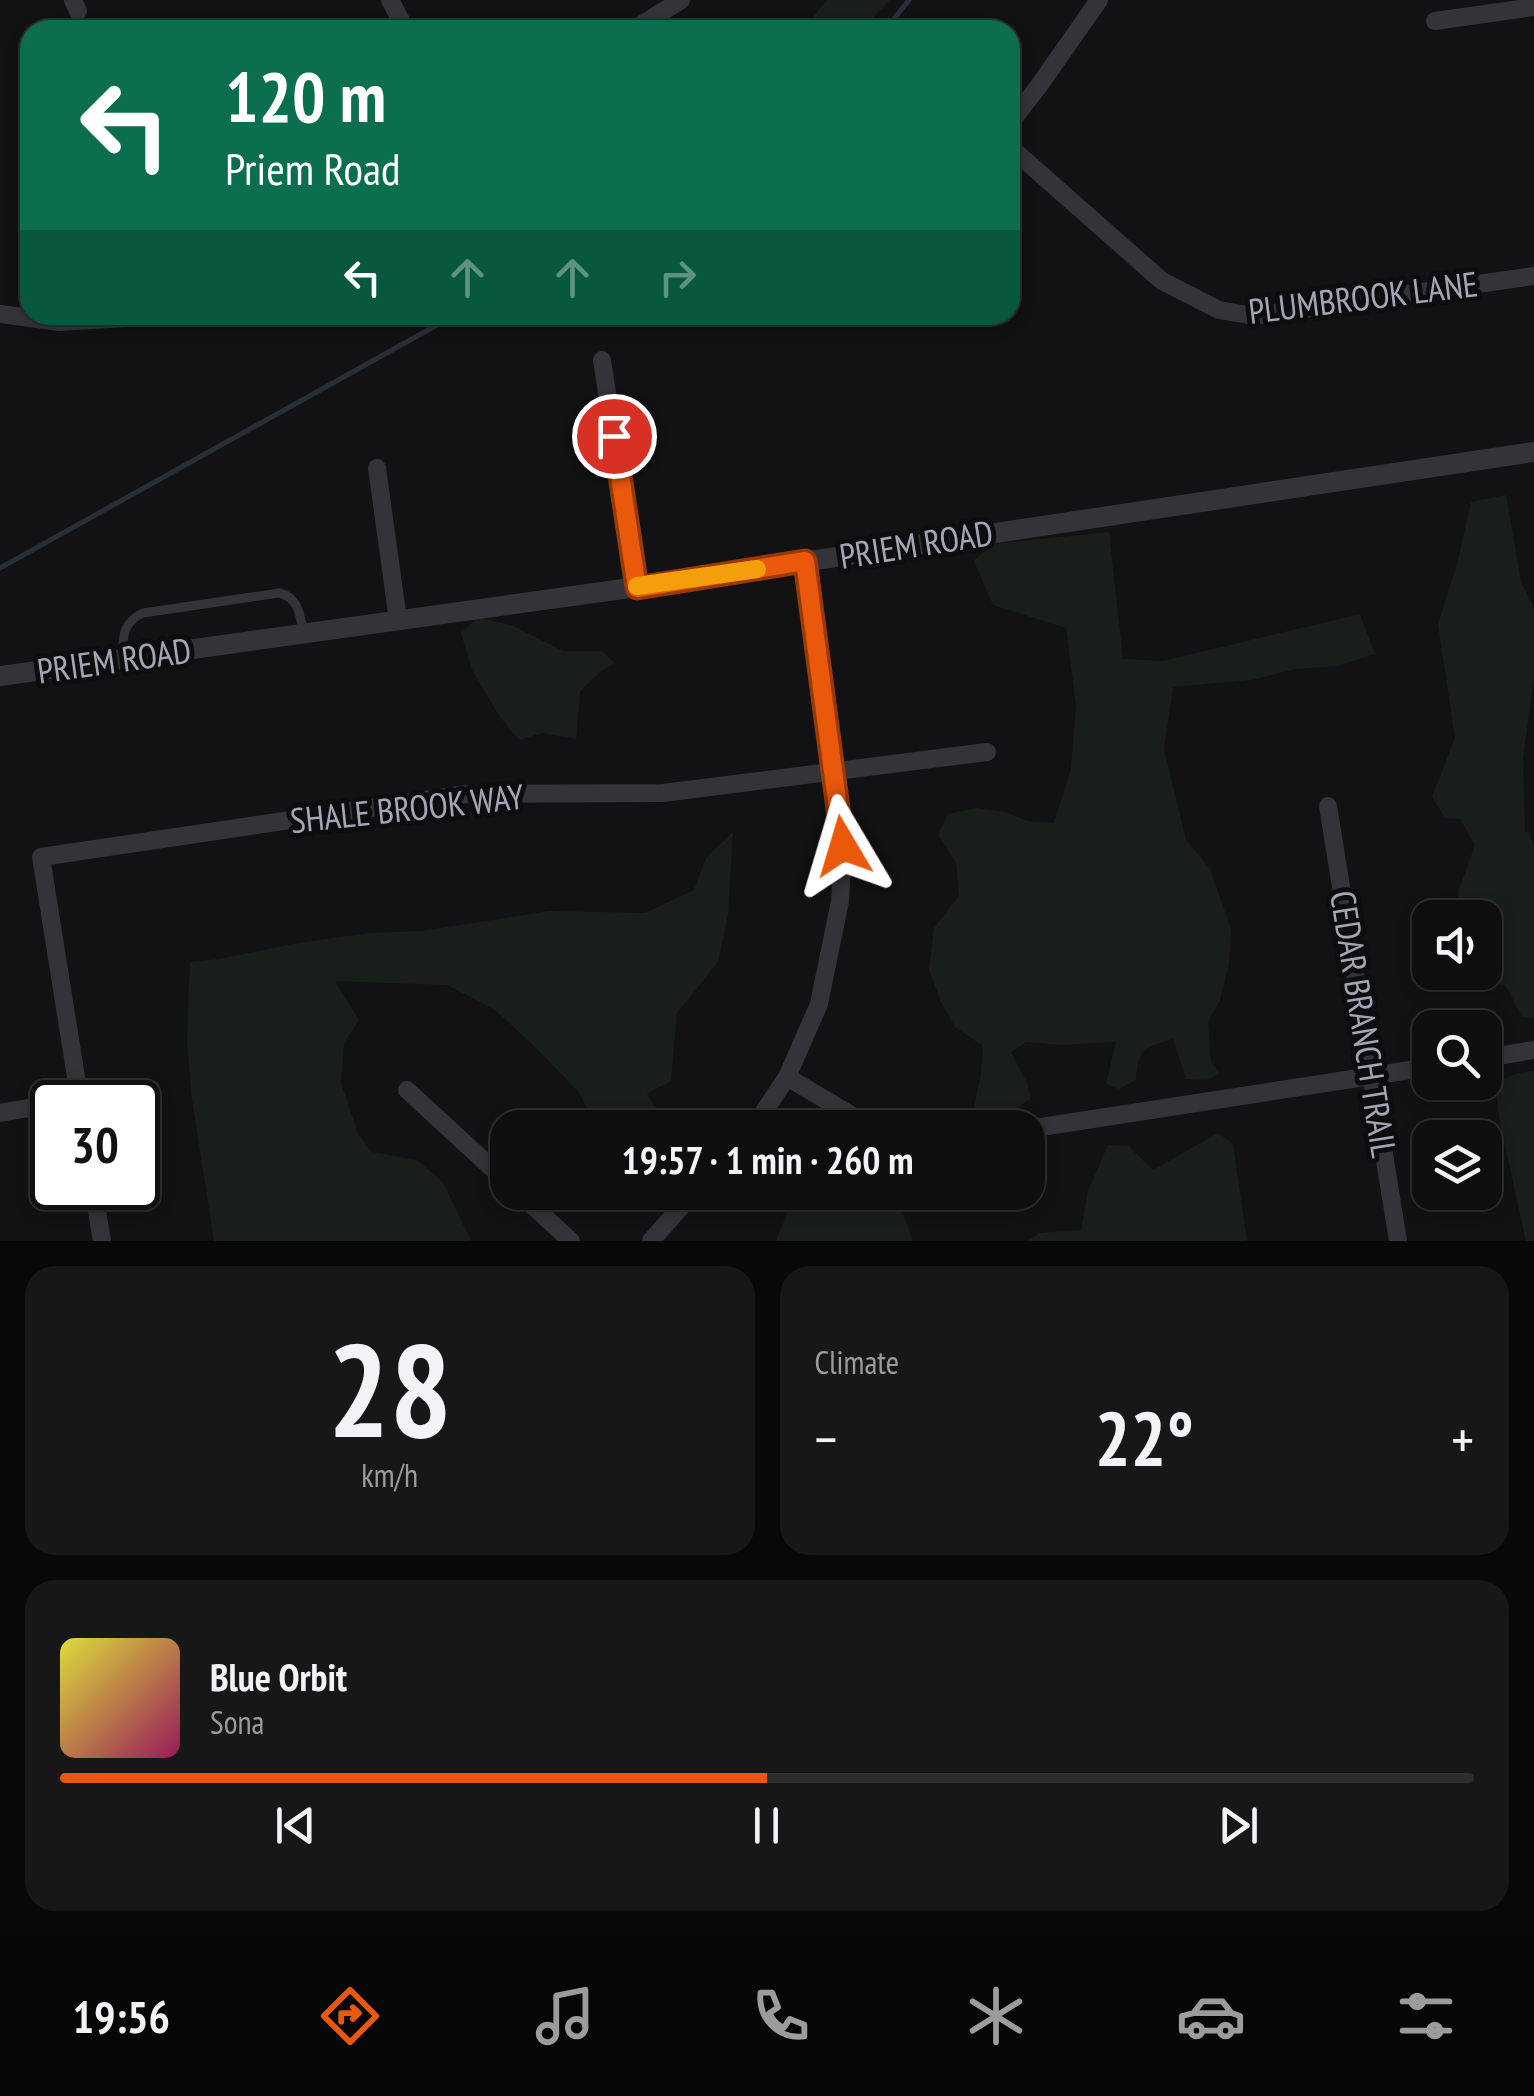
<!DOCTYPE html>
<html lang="en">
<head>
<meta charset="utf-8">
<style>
	:root { --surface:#0e0e0f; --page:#171718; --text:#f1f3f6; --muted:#9b9c9e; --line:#2e2e2f; --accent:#ea580c }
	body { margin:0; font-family:"PT Sans Narrow",sans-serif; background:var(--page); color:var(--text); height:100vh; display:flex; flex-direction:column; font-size:38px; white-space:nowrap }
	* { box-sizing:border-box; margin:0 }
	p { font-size:32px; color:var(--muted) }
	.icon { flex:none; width:55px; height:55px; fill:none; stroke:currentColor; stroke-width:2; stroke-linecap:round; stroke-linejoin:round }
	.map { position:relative; height:1241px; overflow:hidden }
	.panel { display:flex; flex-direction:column; gap:25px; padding:25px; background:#080808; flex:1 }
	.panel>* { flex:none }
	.guide { position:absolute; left:20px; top:20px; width:1000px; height:305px; border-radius:30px; box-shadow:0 5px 15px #0003,0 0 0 2px var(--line); background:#0b6e4f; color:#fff; overflow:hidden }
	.controls { position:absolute; left:1412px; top:900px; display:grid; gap:20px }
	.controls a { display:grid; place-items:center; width:90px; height:90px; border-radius:20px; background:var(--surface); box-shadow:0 5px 15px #0003,0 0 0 2px var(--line); font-size:50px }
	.speed { position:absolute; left:30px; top:1080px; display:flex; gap:20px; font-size:50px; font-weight:700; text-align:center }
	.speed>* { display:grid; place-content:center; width:130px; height:130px; border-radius:50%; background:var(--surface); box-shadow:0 5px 15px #0003,0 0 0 2px var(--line); line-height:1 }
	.speed .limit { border:5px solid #111; border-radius:15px; background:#fff; color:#111 }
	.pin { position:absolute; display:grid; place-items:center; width:85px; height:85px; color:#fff; margin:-42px; border:5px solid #fff; border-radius:50%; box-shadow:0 2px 10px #0007 }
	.me { position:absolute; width:110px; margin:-55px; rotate:353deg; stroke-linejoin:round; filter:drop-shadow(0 0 8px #0008) }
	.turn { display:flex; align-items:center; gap:35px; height:210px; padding:0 40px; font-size:45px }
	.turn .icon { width:130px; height:130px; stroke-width:2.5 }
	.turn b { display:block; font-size:70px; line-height:85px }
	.lanes { display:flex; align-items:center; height:95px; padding:0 40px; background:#0003; justify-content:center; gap:50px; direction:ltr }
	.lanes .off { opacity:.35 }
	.big { font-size:75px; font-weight:600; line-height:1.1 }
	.panel .tile { flex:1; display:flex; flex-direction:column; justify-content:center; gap:15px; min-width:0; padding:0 35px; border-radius:30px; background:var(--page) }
	.panel .dial { align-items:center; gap:0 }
	.dial b { font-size:130px; line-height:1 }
	.song { display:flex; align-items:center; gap:30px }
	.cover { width:120px; height:120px; border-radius:15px; background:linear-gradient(135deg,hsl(60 70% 55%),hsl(330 70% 35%)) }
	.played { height:10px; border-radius:5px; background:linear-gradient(90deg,var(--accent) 50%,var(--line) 50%) }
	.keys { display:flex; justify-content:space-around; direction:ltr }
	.heat { display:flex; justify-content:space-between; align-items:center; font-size:55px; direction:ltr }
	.panel .tiles { flex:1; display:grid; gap:25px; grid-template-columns:1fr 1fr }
	.tile:last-child { grid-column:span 2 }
	.trip { position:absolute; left:490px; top:1110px; width:555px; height:100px; border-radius:30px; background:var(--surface); box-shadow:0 5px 15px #0003,0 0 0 2px var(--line); font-weight:600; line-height:100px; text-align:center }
	.dock { display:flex; height:160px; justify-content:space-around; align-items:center; background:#060606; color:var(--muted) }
	.dock .icon { width:70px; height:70px }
	.dock .current { color:var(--accent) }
	.dock b { font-size:45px; color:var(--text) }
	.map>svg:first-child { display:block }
</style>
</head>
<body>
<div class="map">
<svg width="1534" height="1241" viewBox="0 0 1534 1241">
	<rect width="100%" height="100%" fill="#121214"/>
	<g fill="#181f1a">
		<polygon points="827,0 890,0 861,30 802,30"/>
		<polygon points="1506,495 1521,582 1534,609 1534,676 1523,759 1525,831 1529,833 1534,846 1534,1018 1522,1017 1507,988 1482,973 1485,972 1485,918 1461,917 1458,892 1475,845 1460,819 1445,818 1432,797 1455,738 1438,624 1457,564 1471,502"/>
		<path d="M1109,532L1123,659L1163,661L1360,614L1375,654L1337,666L1295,669L1251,680L1173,687L1164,749L1186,840L1210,869L1231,929L1229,963L1220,1000L1208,1022L1211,1062L1220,1074L1206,1080L1186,1079L1173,1039C1143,1048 1138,1048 1136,1080L1119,1089L1106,1084L1116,1042L1060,1045L1026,1042L1011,1052L1027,1083L1031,1098L1007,1115L974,1107L981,1074L983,1046L955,1027L941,1002L929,969L934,928L959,896L956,863L938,835L948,814L976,808L1006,812L1027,821L1054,823L1071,769L1076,705L1066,628L993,605L974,561L992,544Z"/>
		<polygon points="478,617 513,626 563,651 602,651 615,663 600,672 580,691 576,739 542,733 519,740 500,717 472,670 461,633"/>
		<polygon points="733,832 728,915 718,962 677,1013 671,1081 647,1093 665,1127 597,1127 578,1091 534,1046 494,1009 447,985 335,981 359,1020 344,1043 341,1083 358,1134 372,1152 417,1160 443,1182 471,1241 214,1241 192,1099 187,1041 190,962 219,959 298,943 369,933 422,931 549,911 645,913 694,890 706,858"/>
		<polygon points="1534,1071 1534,1241 1526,1241 1500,1124 1495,1082 1518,1073"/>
		<polygon points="1218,1133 1233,1144 1247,1241 1027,1241 1040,1233 1081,1230 1088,1191 1108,1145 1128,1146 1153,1170"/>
		<polygon points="796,1192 896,1193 913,1241 776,1241"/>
	</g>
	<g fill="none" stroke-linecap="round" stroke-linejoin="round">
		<g stroke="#282f38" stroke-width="5">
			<polyline points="885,30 909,0"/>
			<polyline points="0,568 455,315"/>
		</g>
		<path stroke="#333339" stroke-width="9" d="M122,656C123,636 123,622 143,613L279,593C298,597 300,614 303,631"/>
		<g stroke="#333339" stroke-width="18">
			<polyline points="73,0 78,11"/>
			<polyline points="390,0 406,30"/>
			<polyline points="1435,21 1534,7"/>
			<polyline points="633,30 681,0"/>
			<polyline points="1010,123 1038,87 1099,0"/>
			<polyline points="1010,147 1162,281 1219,310 1254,316 1534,276"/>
			<polyline points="0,314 59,322 127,318 133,315"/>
			<polyline points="602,360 637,587"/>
			<polyline points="377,468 398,620"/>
			<polyline points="1328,806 1398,1241"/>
			<polyline points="1485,1058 1534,1050"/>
			<polyline points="787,1077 873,1128"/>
			<polyline points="407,1090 508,1183"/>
			<polyline points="80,1102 41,857 465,794 663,793 987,752"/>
			<polyline points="0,1113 52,1104"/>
			<polyline points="753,1128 787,1077 819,1004 840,901 843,846 805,561"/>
			<polyline points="1028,1129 1430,1067"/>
			<polyline points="93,1188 102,1241"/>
			<polyline points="518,1192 571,1241"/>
			<polyline points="651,1241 694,1192"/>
		</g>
		<polyline stroke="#333339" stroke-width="20" points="0,676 637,587 1534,452"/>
	</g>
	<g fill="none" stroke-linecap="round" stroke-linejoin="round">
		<g stroke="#983908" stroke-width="25">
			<polyline id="route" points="614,436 637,588 805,561 843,846"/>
		</g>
		<use href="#route" stroke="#ea580c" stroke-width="18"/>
		<polyline stroke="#f59e0b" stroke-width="18" points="637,586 757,569"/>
	</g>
	<g text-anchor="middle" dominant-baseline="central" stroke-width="10" stroke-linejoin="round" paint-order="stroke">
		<g font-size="35" fill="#a3a7b5" stroke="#0d0d0f">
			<text transform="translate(1363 297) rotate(-7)">PLUMBROOK LANE</text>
			<text transform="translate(916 544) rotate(-9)">PRIEM ROAD</text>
			<text transform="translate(114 660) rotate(-8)">PRIEM ROAD</text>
			<text transform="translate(407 808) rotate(-6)">SHALE BROOK WAY</text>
			<text transform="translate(1364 1024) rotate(81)">CEDAR BRANCH TRAIL</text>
		</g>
	</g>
</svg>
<div class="controls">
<a><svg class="icon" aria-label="sound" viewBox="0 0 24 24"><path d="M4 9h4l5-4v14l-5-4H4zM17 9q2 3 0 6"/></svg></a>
<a><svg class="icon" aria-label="search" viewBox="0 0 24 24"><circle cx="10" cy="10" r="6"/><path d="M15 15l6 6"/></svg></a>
<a><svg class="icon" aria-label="layers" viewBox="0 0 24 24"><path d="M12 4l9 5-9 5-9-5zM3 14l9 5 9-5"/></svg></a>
</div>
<div class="speed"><div class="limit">30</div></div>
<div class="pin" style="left:614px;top:436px;background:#d93025"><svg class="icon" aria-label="arrive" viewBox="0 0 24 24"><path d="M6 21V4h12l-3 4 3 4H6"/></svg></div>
<svg class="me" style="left:843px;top:846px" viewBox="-20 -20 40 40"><path d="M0-17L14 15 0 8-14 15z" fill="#ea580c" stroke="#fff" stroke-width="4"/></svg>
<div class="trip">19:57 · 1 min · 260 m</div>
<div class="guide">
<div class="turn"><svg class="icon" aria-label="left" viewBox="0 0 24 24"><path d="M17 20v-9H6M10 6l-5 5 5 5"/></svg><div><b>120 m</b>Priem Road</div></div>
<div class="lanes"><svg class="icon" aria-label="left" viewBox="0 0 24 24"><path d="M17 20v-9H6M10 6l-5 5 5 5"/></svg><svg class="icon off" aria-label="ahead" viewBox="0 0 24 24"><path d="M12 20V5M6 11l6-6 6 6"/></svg><svg class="icon off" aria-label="ahead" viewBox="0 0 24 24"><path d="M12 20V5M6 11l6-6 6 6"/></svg><svg class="icon off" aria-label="right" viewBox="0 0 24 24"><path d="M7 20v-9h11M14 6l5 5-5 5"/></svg></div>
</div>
</div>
<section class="panel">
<div class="tiles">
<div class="tile dial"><b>28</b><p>km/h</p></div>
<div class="tile"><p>Climate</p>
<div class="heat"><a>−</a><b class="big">22°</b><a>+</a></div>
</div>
<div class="tile">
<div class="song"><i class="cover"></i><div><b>Blue Orbit</b><p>Sona</p></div></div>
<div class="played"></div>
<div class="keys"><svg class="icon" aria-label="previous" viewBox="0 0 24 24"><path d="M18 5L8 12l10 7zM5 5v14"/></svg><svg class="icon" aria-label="pause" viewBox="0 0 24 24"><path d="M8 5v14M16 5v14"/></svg><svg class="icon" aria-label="next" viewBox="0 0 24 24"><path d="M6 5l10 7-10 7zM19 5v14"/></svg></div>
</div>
</div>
</section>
<nav class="dock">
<b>19:56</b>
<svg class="icon current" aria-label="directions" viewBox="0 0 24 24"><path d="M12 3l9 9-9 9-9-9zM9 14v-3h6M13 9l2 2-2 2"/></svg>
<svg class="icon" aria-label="music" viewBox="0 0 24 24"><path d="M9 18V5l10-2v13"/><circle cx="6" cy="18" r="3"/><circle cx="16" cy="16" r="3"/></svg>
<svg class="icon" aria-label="phone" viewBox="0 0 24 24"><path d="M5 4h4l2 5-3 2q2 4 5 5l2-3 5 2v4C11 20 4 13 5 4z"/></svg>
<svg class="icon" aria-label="climate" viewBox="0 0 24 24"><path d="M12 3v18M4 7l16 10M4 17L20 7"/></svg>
<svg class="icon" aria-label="car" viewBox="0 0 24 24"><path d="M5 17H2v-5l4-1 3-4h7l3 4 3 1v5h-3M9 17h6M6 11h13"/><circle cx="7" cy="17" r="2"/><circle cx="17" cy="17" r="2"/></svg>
<svg class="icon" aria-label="filters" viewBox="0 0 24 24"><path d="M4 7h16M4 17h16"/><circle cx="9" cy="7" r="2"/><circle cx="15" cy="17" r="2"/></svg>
</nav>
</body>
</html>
